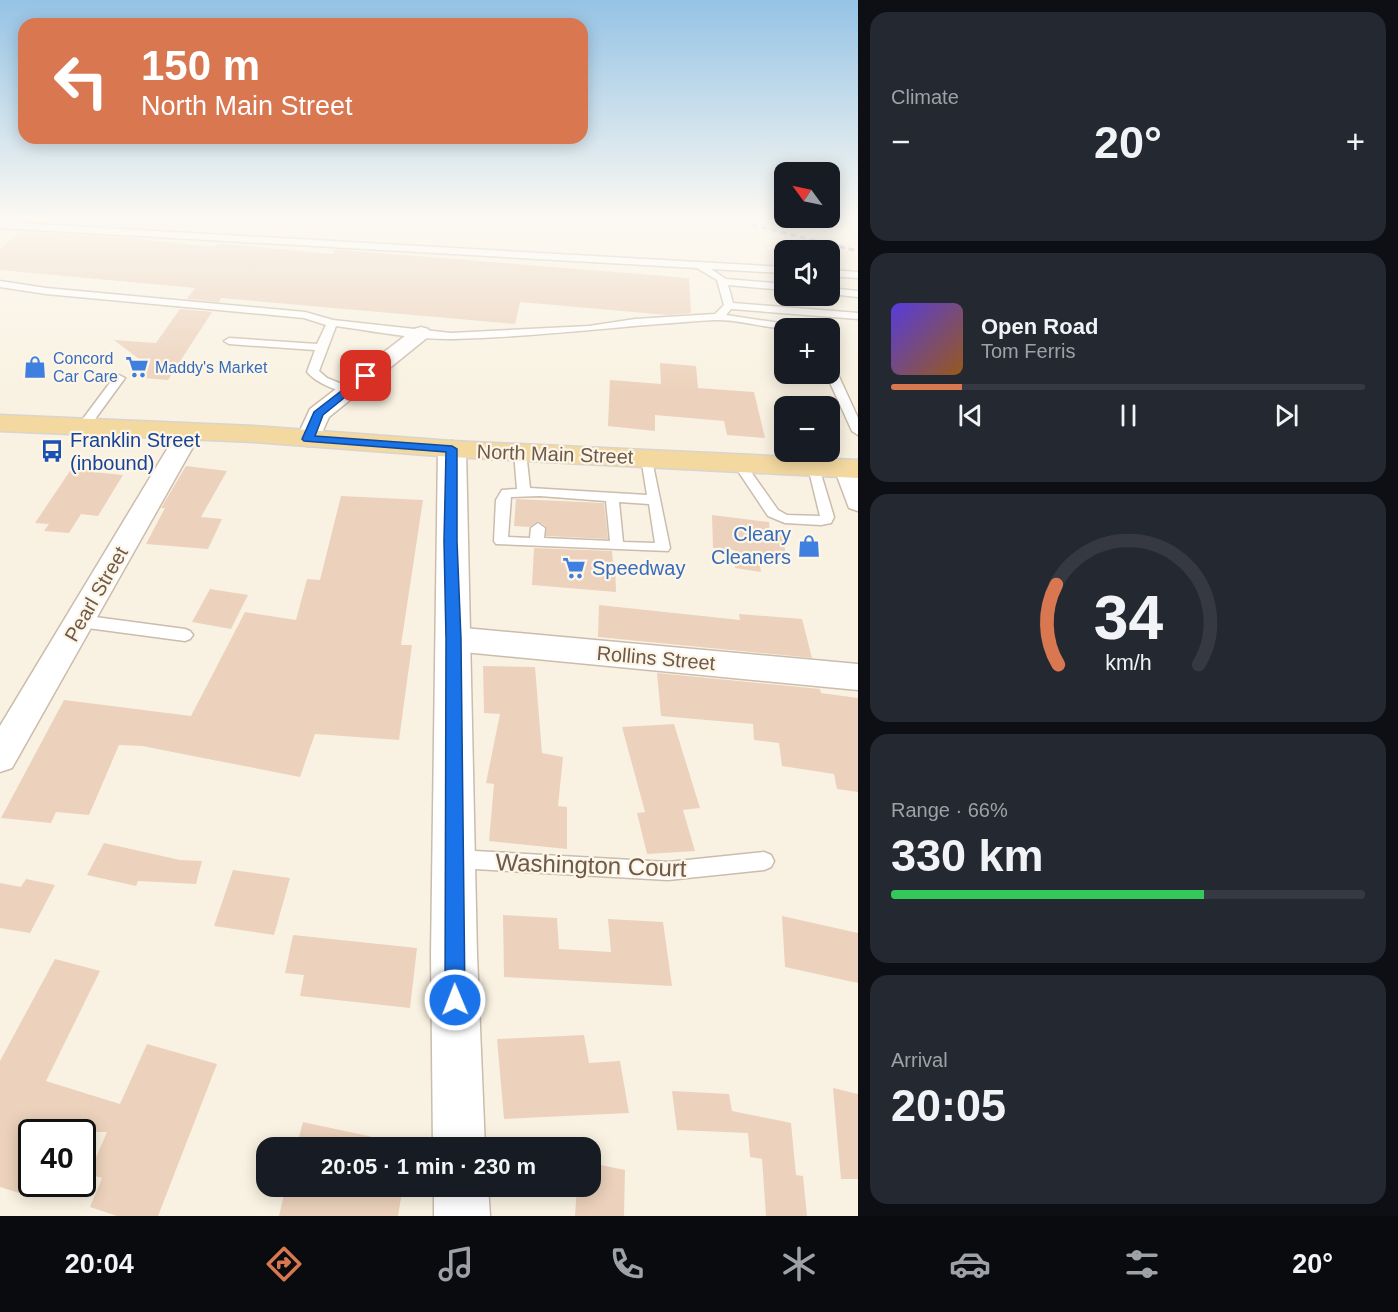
<!DOCTYPE html>
<html lang="en">
<head>
<meta charset="utf-8">
<style>
	:root { --surface:#171b24; --page:#242831; --text:#f1f3f6; --muted:#9ea1a6; --line:#363941; --accent:#d97751 }
	body { margin:0; font-family:Helvetica,sans-serif; background:var(--page); color:var(--text); height:100vh; display:flex; flex-direction:column; font-size:22px; white-space:nowrap }
	* { box-sizing:border-box; margin:0 }
	p { font-size:20px; color:var(--muted) }
	.icon { flex:none; width:33px; height:33px; fill:none; stroke:currentColor; stroke-width:2; stroke-linecap:round; stroke-linejoin:round }
	.map { position:relative; flex:1; overflow:hidden }
	.details { display:flex; flex-direction:column; gap:12px; padding:12px; background:#0d0f14; width:540px }
	.details>* { flex:none }
	.banner { position:absolute; left:18px; top:18px; width:570px; height:126px; border-radius:18px; box-shadow:0 3px 15px #0003; background:#d97751; color:#fff; overflow:hidden }
	.needle { width:39px; rotate:303deg }
	.fabs { position:absolute; left:774px; top:162px; display:grid; gap:12px }
	.fabs a { display:grid; place-items:center; width:66px; height:66px; border-radius:12px; background:var(--surface); box-shadow:0 3px 15px #0003; font-size:30px }
	.speed { position:absolute; left:18px; top:1119px; display:flex; gap:12px; font-size:30px; font-weight:700; text-align:center }
	.speed>* { display:grid; place-content:center; width:78px; height:78px; border-radius:50%; background:var(--surface); box-shadow:0 3px 15px #0003; line-height:1 }
	.speed .limit { border:3px solid #111; border-radius:9px; background:#fff; color:#111 }
	.pin { position:absolute; display:grid; place-items:center; width:51px; height:51px; color:#fff; margin:-26px; border-radius:12px; box-shadow:0 3px 9px #0006 }
	.me { position:absolute; width:66px; margin:-33px; rotate:359deg; stroke-linejoin:round; filter:drop-shadow(0 0 4px #0008) }
	.turn { display:flex; align-items:center; gap:21px; height:126px; padding:0 24px; font-size:27px }
	.turn .icon { width:78px; height:78px; stroke-width:2.5 }
	.turn b { display:block; font-size:42px; line-height:51px }
	.big { font-size:45px; font-weight:600; line-height:1.1 }
	.details .widget { flex:1; display:flex; flex-direction:column; justify-content:center; gap:9px; min-width:0; padding:0 21px; border-radius:18px; background:var(--page) }
	.details .dial { align-items:center; gap:0 }
	.dial svg { height:156px; overflow:visible; fill:none; stroke:var(--line); stroke-width:7; stroke-linecap:round; text-anchor:middle }
	.dial text { fill:var(--text); stroke:none }
	.song { display:flex; align-items:center; gap:18px }
	.cover { width:72px; height:72px; border-radius:9px; background:linear-gradient(135deg,hsl(250 70% 55%),hsl(30 70% 35%)) }
	.played { height:6px; border-radius:3px; background:linear-gradient(90deg,var(--accent) 15%,var(--line) 15%) }
	.keys { display:flex; justify-content:space-around; direction:ltr }
	.heat { display:flex; justify-content:space-between; align-items:center; font-size:33px; direction:ltr }
	.charge { height:9px; border-radius:4px; background:linear-gradient(90deg,#34c759 66%,var(--line) 0) }
	.trip { position:absolute; left:256px; top:1137px; width:345px; height:60px; border-radius:18px; background:var(--surface); box-shadow:0 3px 15px #0003; font-weight:600; line-height:60px; text-align:center }
	.dock { display:flex; height:96px; justify-content:space-around; align-items:center; background:#090b0e; color:var(--muted) }
	.dock .icon { width:42px; height:42px }
	.dock .selected { color:var(--accent) }
	.dock b { font-size:27px; color:var(--text) }
	main { display:flex; flex:1; min-height:0 }
	.map>svg:first-child { display:block }
</style>
</head>
<body>
<main>
<div class="map">
<svg width="858" height="1216" viewBox="0 0 858 1216">
	<rect width="100%" height="100%" fill="#f9f2e2"/>
	<g fill="#ecd2bc">
		<polygon points="21,231 130,238 214,247 218,243 332,254 335,249 356,251 689,278 691,313 668,315 520,302 515,324 221,298 219,302 187,299 195,288 0,270 0,249"/>
		<polygon points="180,309 212,312 168,380 133,377 143,362 114,340 156,343"/>
		<polygon points="660,363 696,366 698,388 754,392 765,438 727,435 724,421 655,415 655,431 608,426 610,380 661,384"/>
		<polygon points="186,466 227,471 201,517 222,519 208,549 146,544 165,508 161,508"/>
		<polygon points="87,468 93,472 123,475 98,516 81,514 69,533 44,531 49,524 35,523 70,471 84,472"/>
		<polygon points="341,496 423,500 401,645 412,645 399,740 315,734 300,777 142,746 119,745 89,815 56,812 51,823 1,818 64,700 191,716 245,612 296,620 307,579 320,580"/>
		<polygon points="516,499 604,503 608,539 546,536 546,526 538,521 529,527 514,526"/>
		<polygon points="712,515 769,522 770,532 781,533 788,562 759,560 761,572 735,568 734,550 713,548"/>
		<polygon points="534,548 612,551 613,562 615,563 616,592 532,585"/>
		<polygon points="210,589 248,595 231,629 192,622"/>
		<polygon points="599,605 740,620 739,614 802,619 812,658 598,637"/>
		<polygon points="483,666 535,667 542,753 563,757 558,806 567,807 567,849 489,841 494,784 486,783 500,714 484,713"/>
		<polygon points="657,673 820,689 821,693 858,698 858,792 837,789 834,774 782,766 779,743 754,740 753,724 661,716"/>
		<polygon points="674,724 700,808 683,810 695,851 647,854 637,813 645,812 622,727"/>
		<polygon points="104,843 180,860 202,861 196,884 138,881 136,886 87,875"/>
		<polygon points="233,870 290,878 274,935 214,926"/>
		<polygon points="26,879 55,885 30,933 0,928 0,883 21,887"/>
		<polygon points="503,915 557,918 559,949 611,952 608,919 663,922 672,986 504,977"/>
		<polygon points="782,916 858,933 858,983 785,967"/>
		<polygon points="293,935 417,948 410,1008 300,996 304,975 285,973"/>
		<polygon points="55,959 100,971 46,1081 120,1104 147,1044 217,1064 158,1216 117,1216 90,1207 102,1178 89,1174 107,1132 32,1132 32,1197 0,1187 0,1061"/>
		<polygon points="584,1035 589,1063 620,1061 629,1113 504,1119 497,1039"/>
		<polygon points="833,1088 858,1094 858,1179 841,1179"/>
		<polygon points="672,1091 729,1094 732,1111 791,1123 796,1175 803,1176 807,1216 766,1216 762,1159 750,1157 748,1133 677,1130"/>
		<polygon points="303,1122 410,1145 410,1148 296,1148"/>
		<polygon points="591,1163 625,1170 624,1216 575,1216 577,1186 591,1186"/>
		<polygon points="286,1186 403,1186 398,1216 279,1216"/>
	</g>
	<g fill="none" stroke-linecap="round" stroke-linejoin="round">
		<g stroke="#cbbcad" stroke-width="3">
			<g id="service">
				<path d="M0,222L784,267V273L711,269L726,279L784,284V290L728,285L733,303L858,313V319L731,309L726,315L793,325L798,328C771,331 742,319 714,320C627,325 541,337 454,339C417,340 373,331 336,326L319,371L327,378L352,388L354,390L348,393C333,389 318,384 307,372L315,350L229,344L224,341L229,338L317,344L326,325L304,318L46,294L0,287V281L46,288L305,312L333,320L451,333L589,326L635,319L715,314L724,305L717,280L697,268L0,228Z"/>
				<polygon points="830,270 858,272 858,278 830,276"/>
				<polygon points="830,288 858,291 858,297 830,294"/>
				<polygon points="830,367 836,370 858,418 858,435 852,431 826,374 830,374"/>
				<polygon points="119,375 125,378 87,430 79,430 79,424 115,376"/>
				<path d="M520,448L526,452L530,488L647,495L641,458L643,455H651L670,548L668,551L496,544L494,541L496,500L502,490L517,489L514,452ZM540,496L606,501L610,541L544,538L545,528L538,523L531,528L530,538L508,537L511,497ZM619,502L649,504L655,543L623,542Z"/>
				<polygon points="738,458 742,459 778,510 787,515 820,516 808,467 810,464 818,464 834,517 831,523 821,525 785,523 768,516 732,462"/>
				<polygon points="80,615 185,629 190,631 193,635 190,639 185,641 80,627 75,625 72,621 75,617"/>
				<polygon points="457,850 668,862 764,852 771,855 774,861 771,867 764,870 668,880 457,868 450,865 447,859 450,853"/>
			</g>
		</g>
		<g stroke="#cbbcad" stroke-width="3">
			<g id="minor">
				<polygon points="421,327 428,329 431,333 428,337 329,417 317,444 308,446 299,444 296,439 310,409 414,329"/>
				<polygon points="190,424 199,426 202,431 12,768 0,772 0,726 178,431 181,426"/>
				<polygon points="847,460 856,462 858,466 858,511 849,508 834,468 838,462"/>
				<polygon points="453,627 858,664 858,690 453,651 442,647 437,639 442,631"/>
			</g>
		</g>
		<g stroke="#cbbcad" stroke-width="3">
			<g id="tertiary">
				<polygon points="452,441 462,443 466,449 477,955 485,1148 433,1148 431,955 438,449 442,443"/>
				<polygon points="434,1186 488,1186 490,1216 434,1216"/>
			</g>
		</g>
		<g stroke="#d9d4d0" stroke-width="3">
			<polygon id="primary" points="0,415 254,426 452,441 858,460 858,478 452,457 254,442 0,431"/>
		</g>
		<use href="#service" fill="#fff" fill-rule="evenodd"/>
		<use href="#minor" fill="#fff" fill-rule="evenodd"/>
		<use href="#tertiary" fill="#fff" fill-rule="evenodd"/>
		<use href="#primary" fill="#f3d8a0" fill-rule="evenodd"/>
		<polyline stroke="#b4a2c1" stroke-width="3" stroke-dasharray="6 4" stroke-linecap="butt" points="732,220 858,251"/>
	</g>
	<linearGradient id="sky" x2="0" y2="1"><stop stop-color="#95c3e5"/><stop offset="0.56" stop-color="#fcf9f2"/><stop offset="1" stop-color="#fcf9f2" stop-opacity="0"/></linearGradient>
	<rect width="858" height="390" fill="url(#sky)"/>
	<polygon fill="#1a73e8" stroke="#114b97" stroke-width="1.5" points="363,374 371,376 323,415 315,436 452,446 457,449 457,541 461,639 465,1000 462,1007 455,1010 448,1007 445,1000 446,639 444,541 446,452 304,441 302,439 314,412"/>
	<defs>
		<g id="shop-bare" transform="scale(1.8)"><path d="M-5-2.5h2.3a2.7 3.5 0 0 1 5.4 0H5L5.5 6h-11ZM-1.5-2.5h3a1.5 2.3 0 0 0-3 0Z" fill="#3f7fe0" stroke="#fdf6e7" stroke-width="2.5" paint-order="stroke"/></g>
		<g id="supermarket-bare" transform="scale(1.8)"><path d="M-6-5.5h2.5l.6 2H6L4.5 2H-2.5L-4.4-4H-6ZM-1.5 3.2a1.3 1.3 0 1 0 .1 0ZM3 3.2a1.3 1.3 0 1 0 .1 0Z" fill="#3f7fe0" stroke="#fdf6e7" stroke-width="2.5" paint-order="stroke"/></g>
		<g id="bus-bare" transform="scale(1.8)"><path d="M-5-6H5V4H4V6H2V4H-2V6H-4V4H-5ZM-3.5-4V0h7V-4ZM-3.5 1.2v1.5H-2V1.2ZM2 1.2v1.5H3.5V1.2Z" fill="#1a4fb4" stroke="#fdf6e7" stroke-width="2.5" paint-order="stroke"/></g>
	</defs>
	<g fill-rule="evenodd">
		<use href="#shop-bare" x="35" y="367"/>
		<use href="#supermarket-bare" x="137" y="367"/>
		<use href="#bus-bare" x="52" y="451"/>
		<use href="#shop-bare" x="809" y="546"/>
		<use href="#supermarket-bare" x="574" y="568"/>
	</g>
	<g text-anchor="middle" dominant-baseline="central" stroke-width="4.5" stroke-linejoin="round" paint-order="stroke">
		<g font-size="16" fill="#366cbe" stroke="#fdf6e7" text-anchor="start">
			<text x="53" y="358">Concord<tspan x="53" dy="18">Car Care</tspan></text>
			<text x="155" y="367">Maddy's Market</text>
		</g>
		<g font-size="20" fill="#164399" stroke="#fdf6e7" text-anchor="start">
			<text x="70" y="440">Franklin Street<tspan x="70" dy="23">(inbound)</tspan></text>
		</g>
		<g font-size="20" fill="#6e594b" stroke="#fdf6e7">
			<text transform="translate(555 454) rotate(2)">North Main Street</text>
			<text transform="translate(96 594) rotate(-60)">Pearl Street</text>
			<text transform="translate(656 658) rotate(5)">Rollins Street</text>
		</g>
		<g font-size="20" fill="#366cbe" stroke="#fdf6e7" text-anchor="end">
			<text x="791" y="534">Cleary<tspan x="791" dy="23">Cleaners</tspan></text>
			<text x="592" y="568" text-anchor="start">Speedway</text>
		</g>
		<g font-size="24" fill="#6e594b" stroke="#fdf6e7">
			<text transform="translate(591 865) rotate(2)">Washington Court</text>
		</g>
	</g>
</svg>
<div class="fabs">
<a><svg class="needle" viewBox="-14 -14 28 28"><path d="M0-13l5 13h-10z" fill="#e53935"/><path d="M0 13l5-13h-10z" fill="#9ea1a6"/></svg></a>
<a><svg class="icon" aria-label="sound" viewBox="0 0 24 24"><path d="M4 9h4l5-4v14l-5-4H4zM17 9q2 3 0 6"/></svg></a>
<a>+</a>
<a>−</a>
</div>
<div class="speed"><div class="limit">40</div></div>
<div class="pin" style="left:366px;top:376px;background:#d93025"><svg class="icon" aria-label="arrive" viewBox="0 0 24 24"><path d="M6 21V4h12l-3 4 3 4H6"/></svg></div>
<svg class="me" style="left:455px;top:1000px" viewBox="-20 -20 40 40"><circle r="17" fill="#1a73e8" stroke="#fff" stroke-width="3"/><path d="M0-11L8 9 0 5-8 9z" fill="#fff"/></svg>
<div class="trip">20:05 · 1 min · 230 m</div>
<div class="banner">
<div class="turn"><svg class="icon" aria-label="left" viewBox="0 0 24 24"><path d="M17 20v-9H6M10 6l-5 5 5 5"/></svg><div><b>150 m</b>North Main Street</div></div>
</div>
</div>
<section class="details">
<div class="widget"><p>Climate</p>
<div class="heat"><a>−</a><b class="big">20°</b><a>+</a></div>
</div>
<div class="widget">
<div class="song"><i class="cover"></i><div><b>Open Road</b><p>Tom Ferris</p></div></div>
<div class="played"></div>
<div class="keys"><svg class="icon" aria-label="previous" viewBox="0 0 24 24"><path d="M18 5L8 12l10 7zM5 5v14"/></svg><svg class="icon" aria-label="pause" viewBox="0 0 24 24"><path d="M8 5v14M16 5v14"/></svg><svg class="icon" aria-label="next" viewBox="0 0 24 24"><path d="M6 5l10 7-10 7zM19 5v14"/></svg></div>
</div>
<div class="widget dial"><svg viewBox="0 0 100 80">
<path d="M14 69A42 42 0 1 1 86 69"/>
<path d="M14 69A42 42 0 0 1 13 28" stroke="#d97751"/>
<text x="50" y="56" font-size="32" font-weight="700">34</text>
<text x="50" y="72" font-size="11">km/h</text>
</svg></div>
<div class="widget"><p>Range · 66%</p><b class="big">330 km</b><div class="charge"></div></div>
<div class="widget"><p>Arrival</p><b class="big">20:05</b></div>
</section>
</main>
<nav class="dock">
<b>20:04</b>
<svg class="icon selected" aria-label="directions" viewBox="0 0 24 24"><path d="M12 3l9 9-9 9-9-9zM9 14v-3h6M13 9l2 2-2 2"/></svg>
<svg class="icon" aria-label="music" viewBox="0 0 24 24"><path d="M9 18V5l10-2v13"/><circle cx="6" cy="18" r="3"/><circle cx="16" cy="16" r="3"/></svg>
<svg class="icon" aria-label="phone" viewBox="0 0 24 24"><path d="M5 4h4l2 5-3 2q2 4 5 5l2-3 5 2v4C11 20 4 13 5 4z"/></svg>
<svg class="icon" aria-label="climate" viewBox="0 0 24 24"><path d="M12 3v18M4 7l16 10M4 17L20 7"/></svg>
<svg class="icon" aria-label="car" viewBox="0 0 24 24"><path d="M5 17H2v-5l4-1 3-4h7l3 4 3 1v5h-3M9 17h6M6 11h13"/><circle cx="7" cy="17" r="2"/><circle cx="17" cy="17" r="2"/></svg>
<svg class="icon" aria-label="filters" viewBox="0 0 24 24"><path d="M4 7h16M4 17h16"/><circle cx="9" cy="7" r="2"/><circle cx="15" cy="17" r="2"/></svg>
<b>20°</b>
</nav>
</body>
</html>
